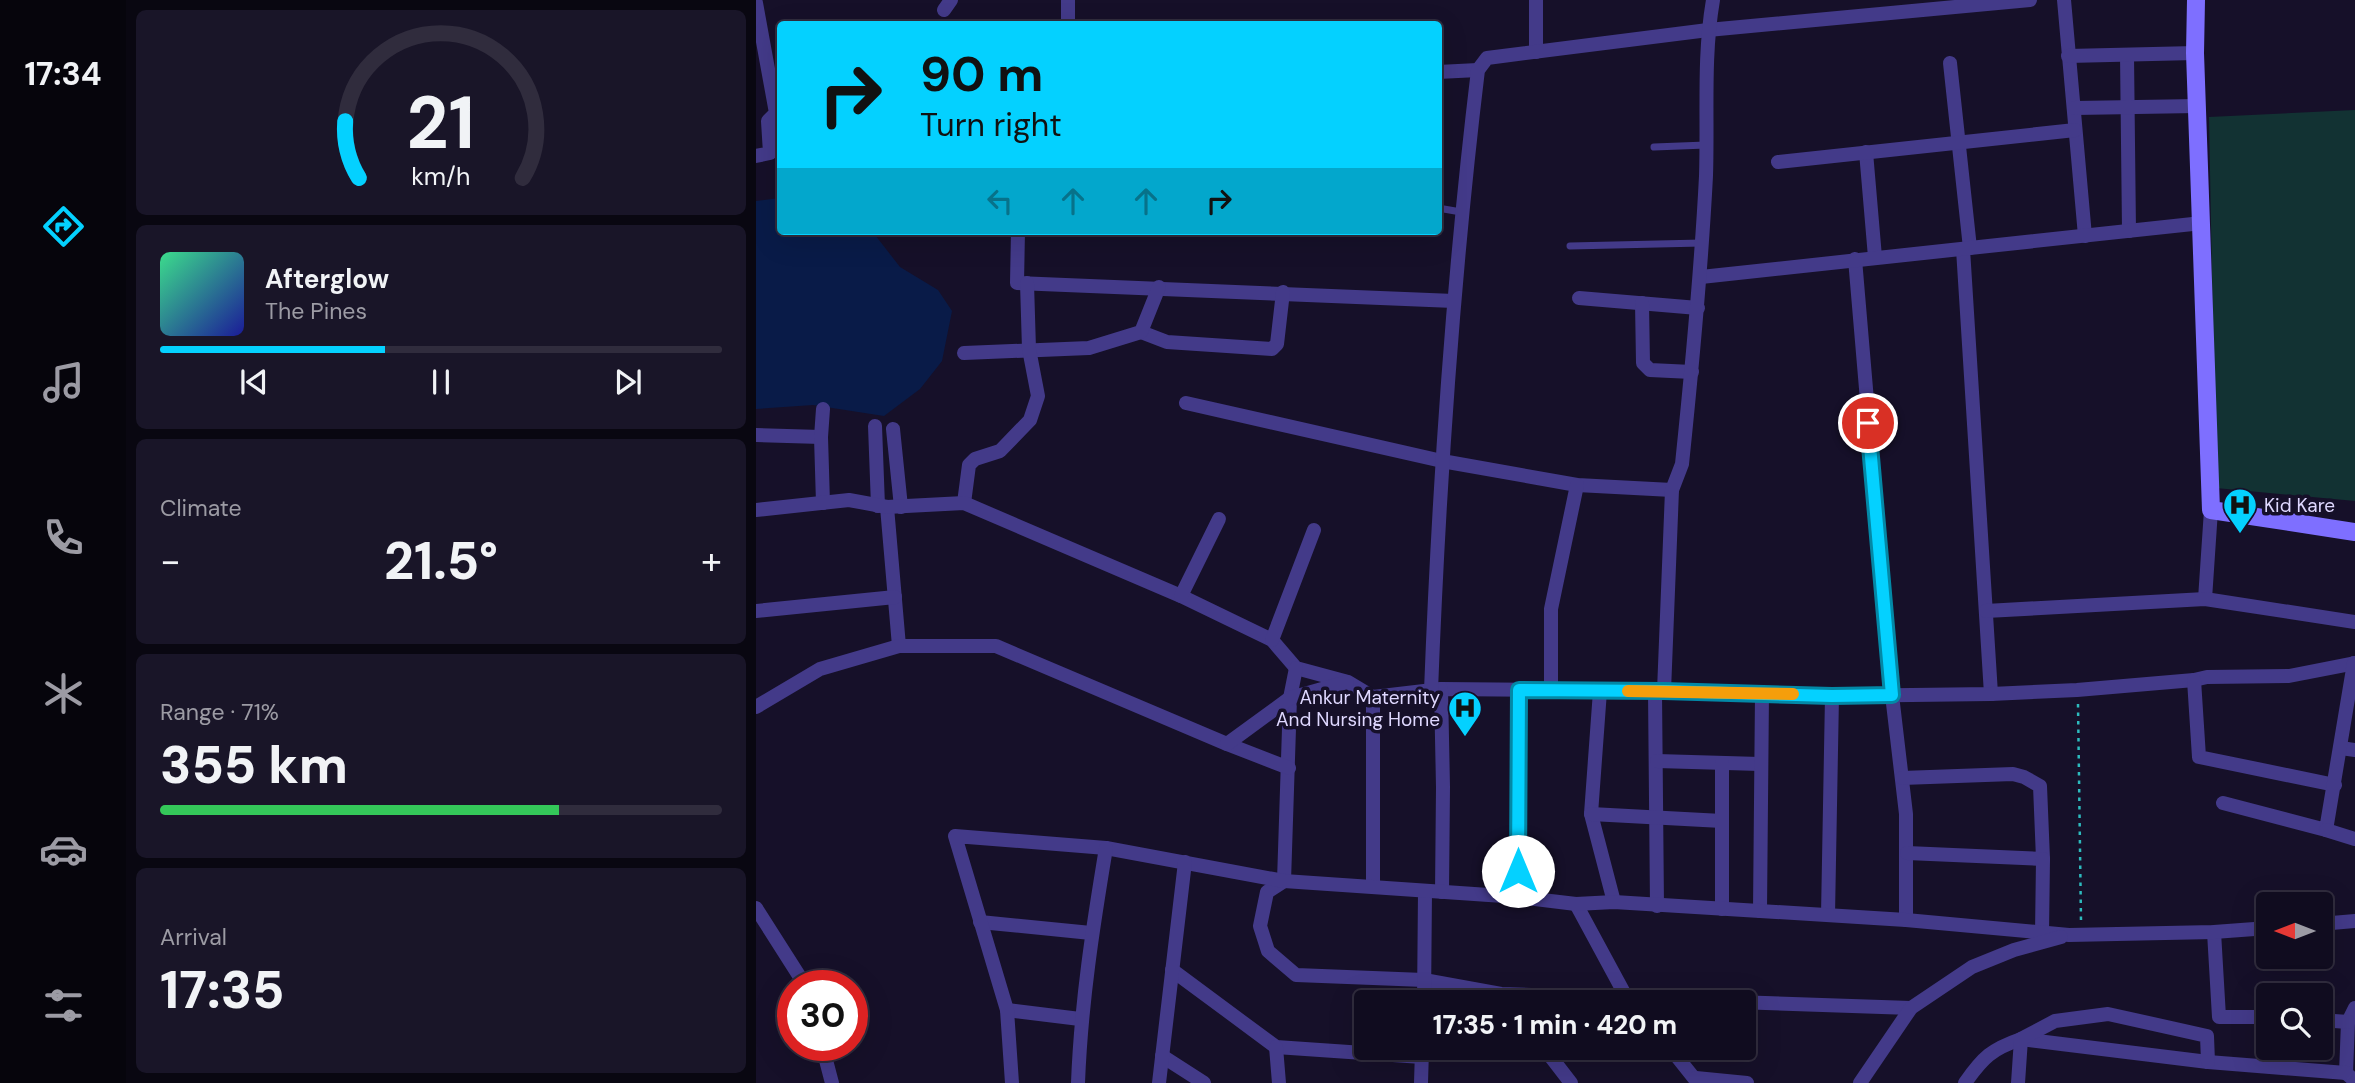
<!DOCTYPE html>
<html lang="en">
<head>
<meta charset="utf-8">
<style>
	:root { --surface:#100c1f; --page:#191528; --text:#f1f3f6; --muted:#9c9ba4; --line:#302c3d; --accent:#04d1ff }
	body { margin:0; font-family:"DM Sans",sans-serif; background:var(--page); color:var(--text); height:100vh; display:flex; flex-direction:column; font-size:26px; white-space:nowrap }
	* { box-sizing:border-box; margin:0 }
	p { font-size:23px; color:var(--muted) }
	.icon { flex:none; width:38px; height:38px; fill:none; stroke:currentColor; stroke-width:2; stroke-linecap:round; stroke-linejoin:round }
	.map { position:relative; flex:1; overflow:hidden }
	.side { display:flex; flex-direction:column; gap:10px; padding:10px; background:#090711; width:630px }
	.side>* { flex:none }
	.guide { position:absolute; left:21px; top:21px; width:665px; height:214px; border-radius:7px; box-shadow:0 7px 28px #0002,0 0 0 2px var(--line); background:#04d1ff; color:#111; overflow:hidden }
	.needle { width:46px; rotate:270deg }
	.controls { position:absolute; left:1500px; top:892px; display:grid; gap:14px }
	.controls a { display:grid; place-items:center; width:77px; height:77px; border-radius:7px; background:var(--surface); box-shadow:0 7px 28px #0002,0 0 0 2px var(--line); font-size:35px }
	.speed { position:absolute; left:21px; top:970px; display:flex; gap:14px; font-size:35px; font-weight:700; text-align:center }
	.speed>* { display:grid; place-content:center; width:91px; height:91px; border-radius:50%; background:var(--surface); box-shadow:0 7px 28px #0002,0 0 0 2px var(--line); line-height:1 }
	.speed .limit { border:10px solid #d22; background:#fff; color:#111 }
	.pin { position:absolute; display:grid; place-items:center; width:60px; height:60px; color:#fff; margin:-30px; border:4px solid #fff; border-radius:50%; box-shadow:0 2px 7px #0007 }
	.me { position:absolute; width:77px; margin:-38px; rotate:0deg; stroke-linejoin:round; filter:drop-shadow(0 0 5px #0008) }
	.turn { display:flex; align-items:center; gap:24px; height:147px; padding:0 28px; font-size:32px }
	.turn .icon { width:91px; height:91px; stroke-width:2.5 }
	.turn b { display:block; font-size:49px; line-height:60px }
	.lanes { display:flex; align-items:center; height:66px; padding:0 28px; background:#0003; justify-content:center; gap:35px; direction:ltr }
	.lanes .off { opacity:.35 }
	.big { font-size:52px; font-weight:800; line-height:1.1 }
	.side .tile { flex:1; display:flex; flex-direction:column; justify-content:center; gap:10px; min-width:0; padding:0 24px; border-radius:10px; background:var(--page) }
	.side .dial { align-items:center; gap:0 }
	.dial svg { height:182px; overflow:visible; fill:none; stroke:var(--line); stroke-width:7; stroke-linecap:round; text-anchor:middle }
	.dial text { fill:var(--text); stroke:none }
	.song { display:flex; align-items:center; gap:21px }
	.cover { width:84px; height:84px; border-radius:10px; background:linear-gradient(135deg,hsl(150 70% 55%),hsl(240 70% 35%)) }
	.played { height:7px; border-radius:4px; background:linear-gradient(90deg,var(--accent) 40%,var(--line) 40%) }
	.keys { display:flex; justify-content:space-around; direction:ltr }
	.heat { display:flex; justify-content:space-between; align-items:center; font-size:38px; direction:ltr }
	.charge { height:10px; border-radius:5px; background:linear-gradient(90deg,#34c759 71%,var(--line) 0) }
	.trip { position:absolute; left:598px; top:990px; width:402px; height:70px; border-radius:7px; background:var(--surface); box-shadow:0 7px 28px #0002,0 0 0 2px var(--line); font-weight:800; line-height:70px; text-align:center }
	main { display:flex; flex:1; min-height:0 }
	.tab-bar { display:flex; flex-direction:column; width:126px; justify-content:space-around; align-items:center; background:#06050c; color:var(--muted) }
	.tab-bar .icon { width:49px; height:49px }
	.tab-bar .active { color:var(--accent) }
	.tab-bar b { font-size:32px; color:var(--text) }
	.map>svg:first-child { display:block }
</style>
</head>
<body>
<main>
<nav class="tab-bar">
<b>17:34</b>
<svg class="icon active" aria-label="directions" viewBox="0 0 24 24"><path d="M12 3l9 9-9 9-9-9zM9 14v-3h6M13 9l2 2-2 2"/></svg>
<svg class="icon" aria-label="music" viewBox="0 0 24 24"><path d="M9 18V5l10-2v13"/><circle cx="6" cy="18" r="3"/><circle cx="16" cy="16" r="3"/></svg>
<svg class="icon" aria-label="phone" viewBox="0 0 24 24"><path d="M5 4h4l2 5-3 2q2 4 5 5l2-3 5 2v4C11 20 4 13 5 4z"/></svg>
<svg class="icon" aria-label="climate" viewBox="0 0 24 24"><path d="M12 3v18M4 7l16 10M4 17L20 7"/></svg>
<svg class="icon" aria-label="car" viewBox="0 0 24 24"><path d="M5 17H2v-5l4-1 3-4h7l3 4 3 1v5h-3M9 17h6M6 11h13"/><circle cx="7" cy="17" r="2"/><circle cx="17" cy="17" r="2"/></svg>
<svg class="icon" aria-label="filters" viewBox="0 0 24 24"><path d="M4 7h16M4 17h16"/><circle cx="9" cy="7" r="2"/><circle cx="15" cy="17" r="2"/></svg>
</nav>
<section class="side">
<div class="tile dial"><svg viewBox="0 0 100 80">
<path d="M14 69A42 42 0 1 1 86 69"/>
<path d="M14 69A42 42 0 0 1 8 44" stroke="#04d1ff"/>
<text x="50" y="56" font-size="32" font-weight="700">21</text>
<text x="50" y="72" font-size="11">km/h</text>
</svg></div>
<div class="tile">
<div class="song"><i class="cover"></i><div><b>Afterglow</b><p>The Pines</p></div></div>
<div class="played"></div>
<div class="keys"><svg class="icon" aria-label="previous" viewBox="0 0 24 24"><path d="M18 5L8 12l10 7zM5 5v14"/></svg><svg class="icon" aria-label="pause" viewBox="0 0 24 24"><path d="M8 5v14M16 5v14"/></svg><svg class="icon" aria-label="next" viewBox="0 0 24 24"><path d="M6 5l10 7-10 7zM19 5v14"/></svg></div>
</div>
<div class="tile"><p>Climate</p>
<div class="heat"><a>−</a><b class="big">21.5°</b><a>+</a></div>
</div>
<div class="tile"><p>Range · 71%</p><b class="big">355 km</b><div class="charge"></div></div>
<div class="tile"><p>Arrival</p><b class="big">17:35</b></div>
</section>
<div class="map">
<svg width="1599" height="1083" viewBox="0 0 1599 1083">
	<rect width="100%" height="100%" fill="#161029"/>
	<polygon fill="#123233" points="1599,110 1599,501 1460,488 1453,117"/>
	<polygon fill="#091b48" points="24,198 24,231 116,231 144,267 182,290 196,311 186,361 164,389 128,416 57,405 0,409 0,201"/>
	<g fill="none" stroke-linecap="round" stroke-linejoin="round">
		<polyline stroke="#2dbbbe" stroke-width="2.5" stroke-dasharray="3.5 5" stroke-linecap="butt" points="1322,704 1325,921"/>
		<g stroke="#433a89" stroke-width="7">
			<polyline points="898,147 950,145"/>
			<polyline points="682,208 705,212"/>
			<polyline points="814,246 946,243"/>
		</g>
		<g stroke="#433a89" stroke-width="14">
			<polyline points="780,0 780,52"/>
			<polyline points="1308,0 1329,236"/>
			<polyline points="0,3 20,113 12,121 14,153 0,156"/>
			<polyline points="188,10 195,0"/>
			<polyline points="312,24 312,0"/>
			<polyline points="1371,55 1373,231"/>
			<polyline points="1312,56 1439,53"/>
			<polyline points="1194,63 1214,248"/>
			<polyline points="682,72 722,70"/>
			<polyline points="1319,108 1441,106"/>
			<polyline points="1110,152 1119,257"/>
			<polyline points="1022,162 1319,130"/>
			<polyline points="262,231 261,283 698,301"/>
			<polyline points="1207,249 1235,694"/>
			<polyline points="1099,259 1136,695 1150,814 1150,920"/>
			<polyline points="945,277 1446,223"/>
			<polyline points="823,298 942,308"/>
			<polyline points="886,303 887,363 894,370 936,372"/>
			<polyline points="385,332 411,342 516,349 521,344 527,292"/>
			<polyline points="208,353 333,348 385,332 403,287"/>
			<polyline points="430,403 686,461 821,485 916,490"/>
			<polyline points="119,426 122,506"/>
			<polyline points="137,429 145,507"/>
			<polyline points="0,435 65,437"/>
			<polyline points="67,503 65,437 67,409"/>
			<polyline points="208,503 213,465 219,459 244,451 274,420 282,396 273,349 271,283"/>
			<polyline points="131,507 143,646"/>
			<polyline points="0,510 93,500 131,507 208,503 425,596 516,640 540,668 592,682 617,697 685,689 908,691 1076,696 1235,694 1321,690 1438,680 1451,677 1533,676 1599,663"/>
			<polyline points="425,596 463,519"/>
			<polyline points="1449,599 1455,510"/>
			<polyline points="0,611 139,597"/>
			<polyline points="1230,611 1449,599 1599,622"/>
			<polyline points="516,640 558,530"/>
			<polyline points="540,668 534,698 528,881 511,892 504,926 512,951 540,975 668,980 745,994 1155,1008"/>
			<polyline points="1438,680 1443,757 1579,785"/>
			<polyline points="685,689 687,787 686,892"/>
			<polyline points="795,689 795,609 821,485"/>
			<path d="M675,691C683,483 697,276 722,70L731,58L952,30L1274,0"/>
			<polyline points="844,691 835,814 858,902"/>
			<path d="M908,691L916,490L926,464C936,368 945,272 950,176C952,117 947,58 957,0"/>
			<polyline points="899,692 901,906"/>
			<polyline points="0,707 64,669 143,646 240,646 471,744 533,768"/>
			<polyline points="471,744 534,698 591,682"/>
			<polyline points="1585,748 1599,750"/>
			<polyline points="901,761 1004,764"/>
			<polyline points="1146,778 1257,774 1268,777 1284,786 1287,859 1151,853"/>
			<polyline points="1467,803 1570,830 1598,663"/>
			<polyline points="835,814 966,821"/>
			<polyline points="1570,830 1599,839"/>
			<polyline points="617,885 617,697"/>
			<polyline points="762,897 763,690"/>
			<polyline points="820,904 873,1002"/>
			<polyline points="0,908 49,985"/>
			<polyline points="966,909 966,763"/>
			<polyline points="1004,911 1006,693"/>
			<polyline points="1072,915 1076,696"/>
			<polyline points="224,922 335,933"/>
			<polyline points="1564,924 1599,921"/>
			<polyline points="1458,932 1463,1017 1512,1017"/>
			<polyline points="1286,933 1287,859"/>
			<polyline points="416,970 520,1047 666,1057"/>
			<polyline points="668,1003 669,891"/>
			<polyline points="1599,1008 1592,1022 1590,1073 1599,1081"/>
			<polyline points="251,1010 324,1019"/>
			<polyline points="1564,1020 1592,1022"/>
			<polyline points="66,1045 76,1083"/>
			<polyline points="520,1047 523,1083"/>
			<polyline points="788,1048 815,1083"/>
			<polyline points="914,1048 942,1083"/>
			<polyline points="406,1056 448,1083"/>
			<polyline points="940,1078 991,1083"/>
			<polyline points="256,1083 251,1010 199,836 350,848 528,881 762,897 820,904 858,902 1150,920 1313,935 1458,932 1512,928"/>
			<path d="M322,1083C325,1003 337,926 350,848"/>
			<polyline points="403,1083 429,862"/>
			<polyline points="665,1083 666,1050"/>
			<polyline points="1104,1083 1155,1008 1216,967 1258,950 1305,937"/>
			<path d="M1209,1083C1227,1057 1236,1049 1265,1039L1452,1062L1590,1073"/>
			<polyline points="1262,1083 1265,1039 1299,1021 1352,1014 1451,1036 1452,1062"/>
		</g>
		<polyline stroke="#7e6fff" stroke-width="18" points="1440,0 1439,53 1455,510 1599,532"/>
	</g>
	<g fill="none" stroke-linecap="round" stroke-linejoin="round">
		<g stroke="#0388a6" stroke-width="18">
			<polyline id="route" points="762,871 763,690 908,691 1076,696 1136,695 1112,423"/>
		</g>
		<use href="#route" stroke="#04d1ff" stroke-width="12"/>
		<polyline stroke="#f59e0b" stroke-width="12" points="872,691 1037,694"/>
	</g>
	<defs>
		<g id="hospital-pin" transform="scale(1.75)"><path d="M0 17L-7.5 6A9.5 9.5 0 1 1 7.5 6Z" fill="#04d1ff" stroke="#161029"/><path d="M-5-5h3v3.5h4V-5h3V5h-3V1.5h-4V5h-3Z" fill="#111"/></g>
	</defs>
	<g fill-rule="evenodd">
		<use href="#hospital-pin" x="1484" y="505"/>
		<use href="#hospital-pin" x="709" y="708"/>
	</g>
	<g text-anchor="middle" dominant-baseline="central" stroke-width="7" stroke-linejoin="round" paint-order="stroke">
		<g font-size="19" fill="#dfd8ff" stroke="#161029" text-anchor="start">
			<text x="1508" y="505">Kid Kare</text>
			<text x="684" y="697" text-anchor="end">Ankur Maternity<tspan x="684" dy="22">And Nursing Home</tspan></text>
		</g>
	</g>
</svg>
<div class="controls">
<a><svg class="needle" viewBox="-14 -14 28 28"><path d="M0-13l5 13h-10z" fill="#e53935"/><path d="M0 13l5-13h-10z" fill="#9c9ba4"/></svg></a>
<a><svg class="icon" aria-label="search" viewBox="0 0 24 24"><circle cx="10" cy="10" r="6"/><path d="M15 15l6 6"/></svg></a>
</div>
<div class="speed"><div class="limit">30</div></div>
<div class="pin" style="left:1112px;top:423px;background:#d93025"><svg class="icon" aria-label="arrive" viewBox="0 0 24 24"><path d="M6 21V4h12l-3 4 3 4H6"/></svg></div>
<svg class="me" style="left:762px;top:871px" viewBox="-20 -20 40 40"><circle r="19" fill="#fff"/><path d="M0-13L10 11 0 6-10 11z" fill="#04d1ff"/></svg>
<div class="trip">17:35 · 1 min · 420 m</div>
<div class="guide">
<div class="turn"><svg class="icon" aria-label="right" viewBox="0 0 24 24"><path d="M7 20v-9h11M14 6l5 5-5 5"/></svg><div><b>90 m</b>Turn right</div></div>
<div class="lanes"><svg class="icon off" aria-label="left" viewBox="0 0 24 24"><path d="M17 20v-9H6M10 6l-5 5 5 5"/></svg><svg class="icon off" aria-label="ahead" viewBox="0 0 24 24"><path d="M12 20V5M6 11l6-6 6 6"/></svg><svg class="icon off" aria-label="ahead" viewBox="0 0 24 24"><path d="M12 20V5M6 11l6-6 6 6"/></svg><svg class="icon" aria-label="right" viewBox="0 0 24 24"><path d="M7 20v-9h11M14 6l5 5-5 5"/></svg></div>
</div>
</div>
</main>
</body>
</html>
